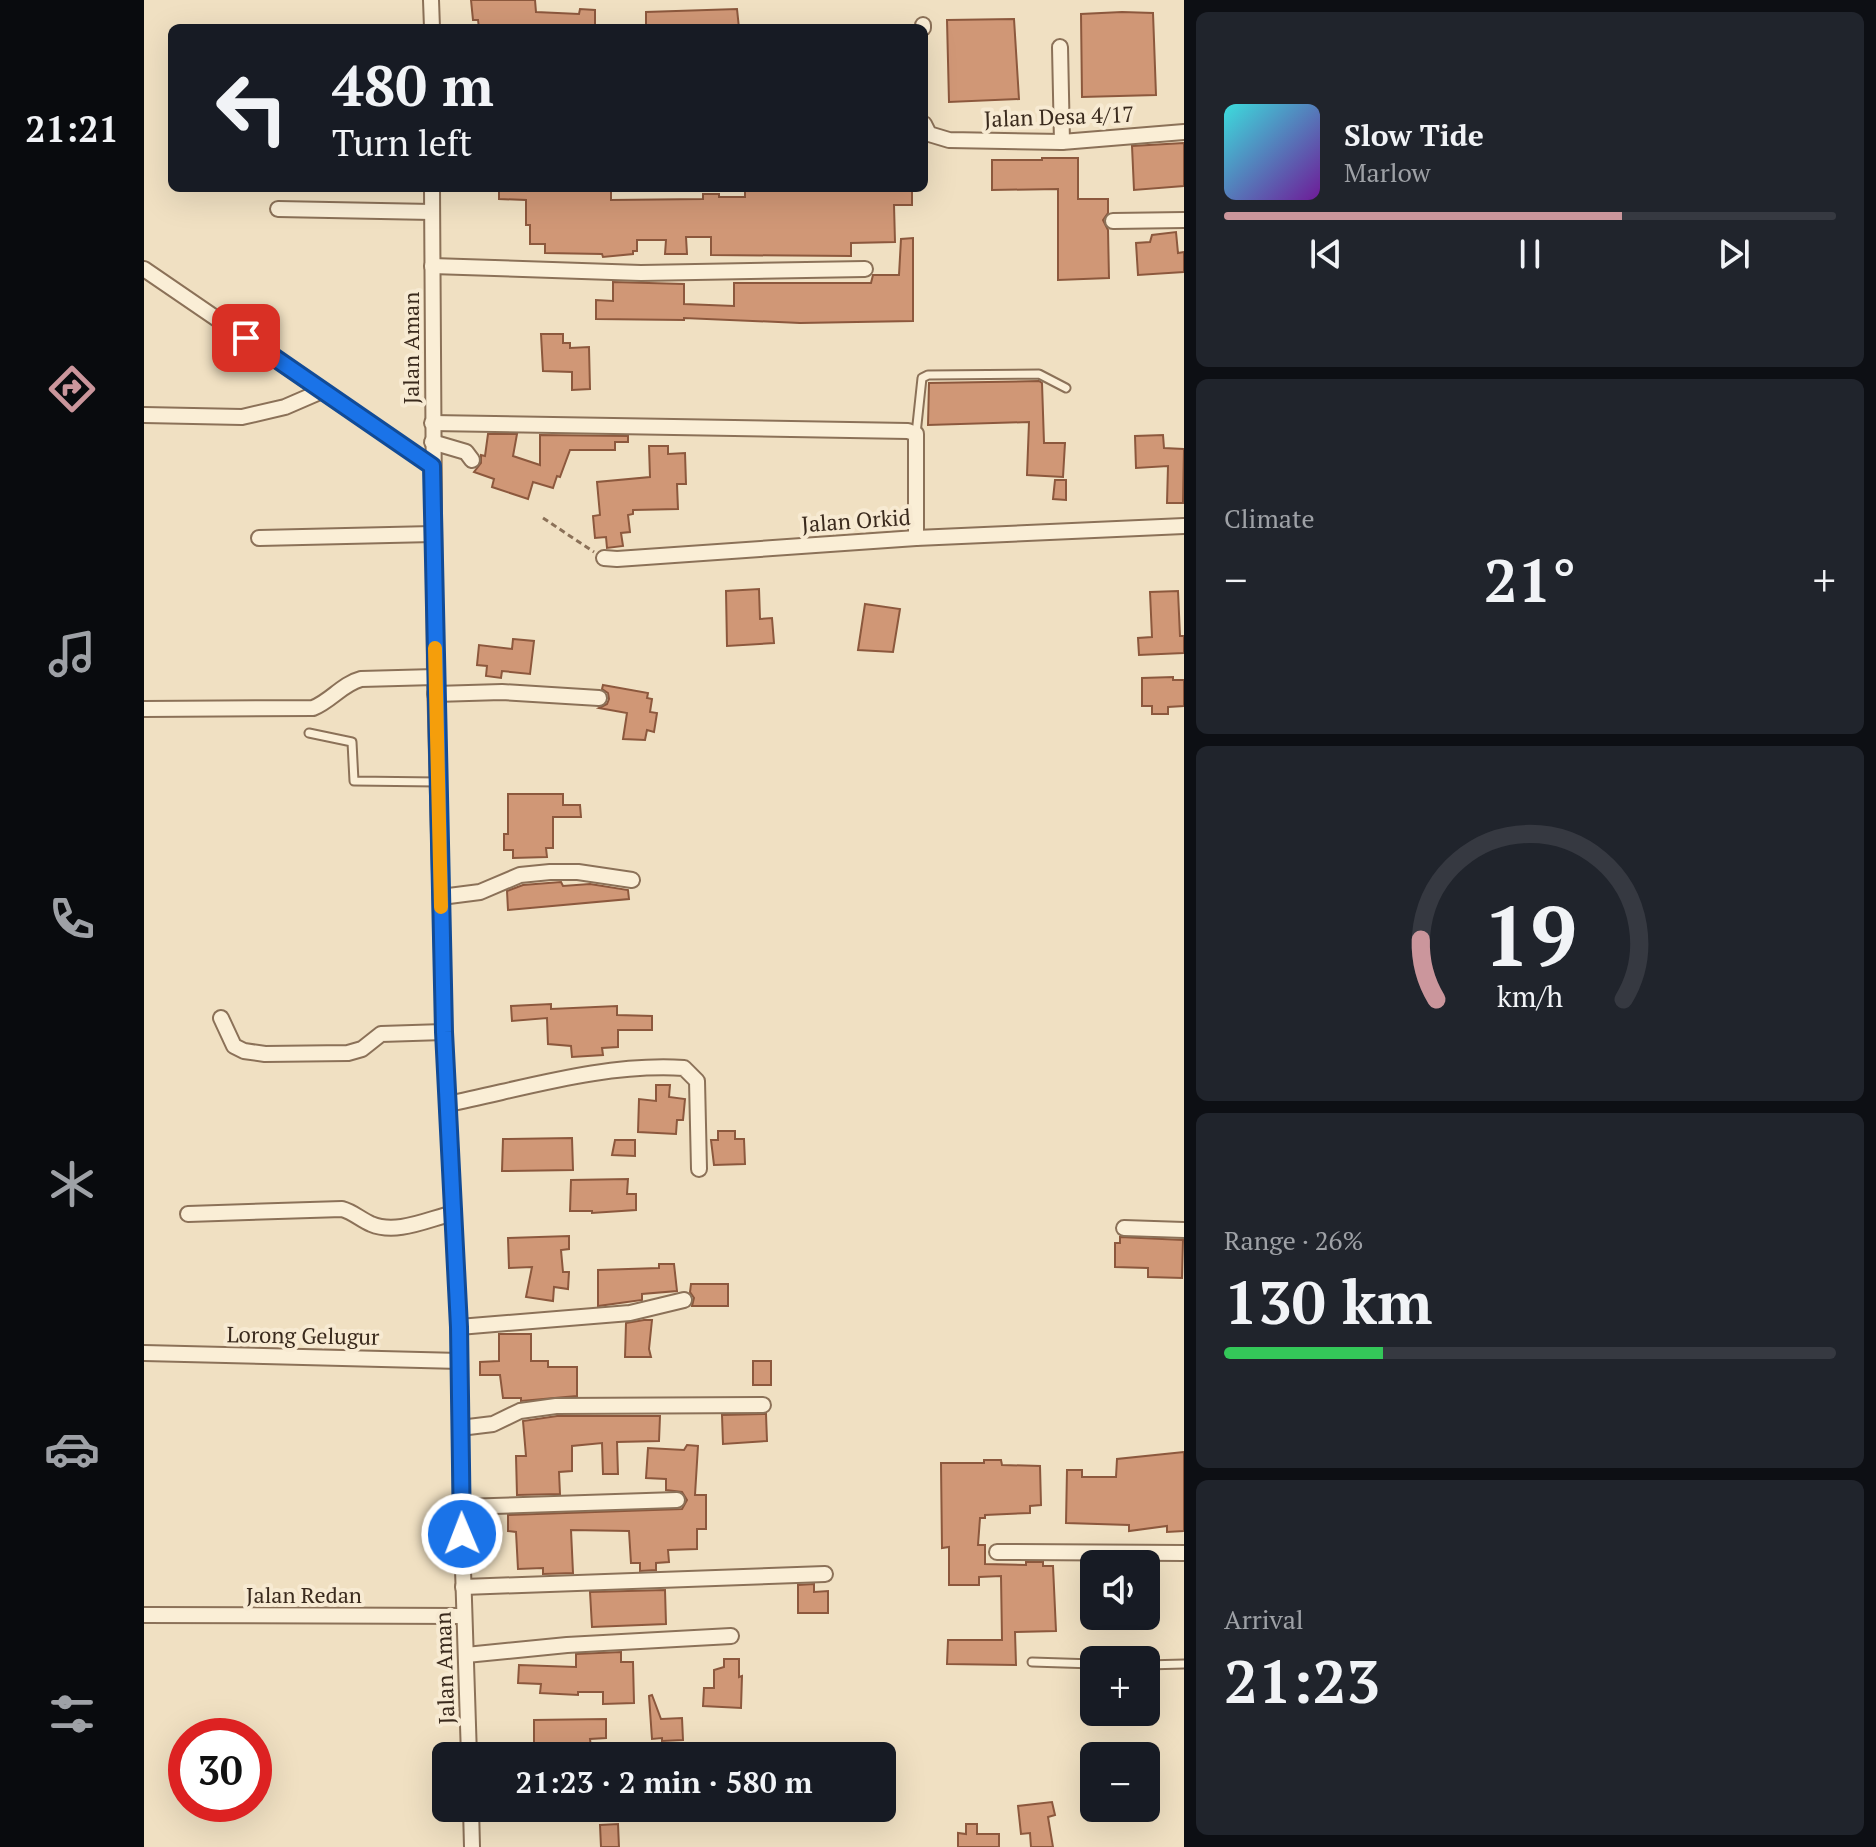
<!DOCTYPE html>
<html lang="en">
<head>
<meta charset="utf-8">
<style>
	:root { --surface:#171b24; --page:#20242c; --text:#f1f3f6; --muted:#9ea1a6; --line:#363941; --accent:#cb969c }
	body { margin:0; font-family:"PT Serif",serif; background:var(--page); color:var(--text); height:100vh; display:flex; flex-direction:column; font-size:30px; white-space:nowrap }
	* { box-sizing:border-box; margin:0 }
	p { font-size:26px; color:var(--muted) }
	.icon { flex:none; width:44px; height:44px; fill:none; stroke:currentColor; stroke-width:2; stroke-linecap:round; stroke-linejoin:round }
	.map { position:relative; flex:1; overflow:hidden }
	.sheet { display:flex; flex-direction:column; gap:12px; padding:12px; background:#0d0f14; width:692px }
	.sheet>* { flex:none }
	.hud { position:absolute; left:24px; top:24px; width:760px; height:168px; border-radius:12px; box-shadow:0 8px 32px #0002; background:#171b24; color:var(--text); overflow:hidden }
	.fabs { position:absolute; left:936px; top:1550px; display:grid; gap:16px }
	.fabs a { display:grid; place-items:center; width:80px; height:80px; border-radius:12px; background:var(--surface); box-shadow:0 8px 32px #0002; font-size:40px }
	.speed { position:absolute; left:24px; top:1718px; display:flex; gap:16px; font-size:40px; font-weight:700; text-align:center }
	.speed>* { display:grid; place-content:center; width:104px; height:104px; border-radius:50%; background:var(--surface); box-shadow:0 8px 32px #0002; line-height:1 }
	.speed .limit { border:12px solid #d22; background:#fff; color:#111 }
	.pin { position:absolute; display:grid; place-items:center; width:68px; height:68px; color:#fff; margin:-34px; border-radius:16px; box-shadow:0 4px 12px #0006 }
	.me { position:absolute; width:88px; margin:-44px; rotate:359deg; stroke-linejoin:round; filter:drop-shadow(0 0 6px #0008) }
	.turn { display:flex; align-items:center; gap:28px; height:168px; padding:0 32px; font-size:36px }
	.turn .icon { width:104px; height:104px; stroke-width:2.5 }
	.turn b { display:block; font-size:56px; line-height:68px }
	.big { font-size:60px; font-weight:700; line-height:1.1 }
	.sheet .card { flex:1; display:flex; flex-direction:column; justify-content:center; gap:12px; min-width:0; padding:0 28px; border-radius:12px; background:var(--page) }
	.sheet .dial { align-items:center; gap:0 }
	.dial svg { height:208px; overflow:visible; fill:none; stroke:var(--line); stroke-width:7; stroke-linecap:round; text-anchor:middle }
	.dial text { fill:var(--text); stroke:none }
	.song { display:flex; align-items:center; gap:24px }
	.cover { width:96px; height:96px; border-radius:12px; background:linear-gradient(135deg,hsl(180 70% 55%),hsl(280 70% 35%)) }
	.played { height:8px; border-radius:4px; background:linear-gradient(90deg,var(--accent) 65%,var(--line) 65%) }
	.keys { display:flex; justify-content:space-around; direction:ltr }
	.heat { display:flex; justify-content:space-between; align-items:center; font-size:44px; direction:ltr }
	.charge { height:12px; border-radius:6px; background:linear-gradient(90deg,#34c759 26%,var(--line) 0) }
	.trip { position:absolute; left:288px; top:1742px; width:464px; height:80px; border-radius:12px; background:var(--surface); box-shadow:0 8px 32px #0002; font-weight:700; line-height:80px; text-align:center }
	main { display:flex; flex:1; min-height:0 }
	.tabs { display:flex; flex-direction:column; width:144px; justify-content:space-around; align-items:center; background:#090b0e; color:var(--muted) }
	.tabs .icon { width:56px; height:56px }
	.tabs .active { color:var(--accent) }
	.tabs b { font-size:36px; color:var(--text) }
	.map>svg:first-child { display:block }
</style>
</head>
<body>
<main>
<nav class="tabs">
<b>21:21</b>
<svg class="icon active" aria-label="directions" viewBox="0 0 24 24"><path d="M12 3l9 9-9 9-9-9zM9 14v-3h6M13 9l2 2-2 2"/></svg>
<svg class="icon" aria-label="music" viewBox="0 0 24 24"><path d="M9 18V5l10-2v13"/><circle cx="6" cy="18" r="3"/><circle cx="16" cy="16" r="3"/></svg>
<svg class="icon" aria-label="phone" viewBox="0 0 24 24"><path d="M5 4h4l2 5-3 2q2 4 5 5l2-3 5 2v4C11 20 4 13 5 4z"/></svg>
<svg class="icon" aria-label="climate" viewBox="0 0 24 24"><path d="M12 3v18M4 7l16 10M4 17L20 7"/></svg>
<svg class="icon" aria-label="car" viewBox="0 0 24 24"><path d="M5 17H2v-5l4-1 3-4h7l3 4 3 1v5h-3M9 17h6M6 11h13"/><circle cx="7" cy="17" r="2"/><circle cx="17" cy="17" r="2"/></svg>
<svg class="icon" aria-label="filters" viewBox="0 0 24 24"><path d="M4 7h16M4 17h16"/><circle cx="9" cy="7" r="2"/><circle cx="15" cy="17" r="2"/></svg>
</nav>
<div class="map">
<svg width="1040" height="1847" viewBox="0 0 1040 1847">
	<rect width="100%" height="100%" fill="#f0e0c2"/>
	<g fill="#d09776" stroke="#8c583d" stroke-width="2">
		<polygon points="327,0 391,0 392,12 435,14 436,9 451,10 451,28 335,28 334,20 329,20"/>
		<polygon points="593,9 595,28 502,28 502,12"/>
		<polygon points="978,12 1009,13 1012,95 938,97 937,14"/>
		<polygon points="870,19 875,99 805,102 803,20"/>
		<polygon points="1040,143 1040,186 990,190 988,146"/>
		<polygon points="898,158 934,158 934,199 964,199 964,213 959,220 964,230 965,278 914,280 914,189 848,190 848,160 898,160"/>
		<polygon points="355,188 467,190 467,200 559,199 559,194 575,194 575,197 601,197 601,188 768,188 768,205 750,205 751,242 707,243 707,256 567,255 567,237 542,237 543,254 521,254 522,240 493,240 493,251 489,251 489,254 459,257 458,254 401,253 401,244 386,244 386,225 382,225 382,200 355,199"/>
		<polygon points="1032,232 1034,253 1040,252 1040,272 994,275 992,243 1006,242 1008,235"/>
		<polygon points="769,238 769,321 656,323 540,318 540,320 452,319 452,300 469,301 469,282 540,284 540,304 590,306 590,283 727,283 729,275 755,275 757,239"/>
		<polygon points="397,334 419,334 419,343 426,343 426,348 445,347 446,389 428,390 428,372 399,371"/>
		<polygon points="895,381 898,383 900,443 921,443 919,477 883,475 885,422 784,425 785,383"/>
		<polygon points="344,434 373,434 369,456 396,465 396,435 484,436 484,442 471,442 471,450 426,450 416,477 413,476 409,488 389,482 384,499 348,487 350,479 330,472 337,463 337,455 341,456"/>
		<polygon points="1019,435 1020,448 1040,449 1039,503 1023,503 1024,466 992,468 991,436"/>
		<polygon points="505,446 524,446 524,454 541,453 542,484 533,484 534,509 489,510 489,514 484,515 486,532 477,533 479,546 463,548 462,537 451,538 449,516 456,515 453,482 506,477"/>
		<polygon points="911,480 922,480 922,500 909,499"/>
		<polygon points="615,589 616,619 628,618 630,643 583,646 582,591"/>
		<polygon points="1034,591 1036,636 1040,636 1040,653 995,655 994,638 1008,637 1006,592"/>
		<polygon points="721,604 756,609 749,652 714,650"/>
		<polygon points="369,639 390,641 386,674 358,671 357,678 342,676 343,666 333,665 335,645 368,649"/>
		<polygon points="1029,677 1029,680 1040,680 1040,706 1024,707 1024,714 1008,714 1008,706 998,706 998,678"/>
		<polygon points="459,685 504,693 503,698 508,699 506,712 513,713 510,732 503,730 501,740 479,739 483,713 455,708 463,704 465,699 464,693 458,689"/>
		<polygon points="364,794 419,794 419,805 436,805 437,817 409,817 409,848 402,848 403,857 369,858 369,850 360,850 360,834 364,834"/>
		<polygon points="417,882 419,886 446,884 484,890 485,899 364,910 363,891 379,885"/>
		<polygon points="407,1004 407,1009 473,1006 473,1015 508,1016 508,1030 474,1030 474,1047 458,1048 459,1055 428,1057 427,1046 404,1044 403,1018 368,1021 367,1006"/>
		<polygon points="512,1085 526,1085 525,1097 541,1099 539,1120 533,1120 532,1134 494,1132 495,1099 512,1101"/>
		<polygon points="574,1131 591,1131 591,1139 600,1139 601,1164 570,1165 567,1140 574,1140"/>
		<polygon points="428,1138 429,1170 358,1171 359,1139"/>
		<polygon points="471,1140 491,1140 491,1156 468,1155"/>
		<polygon points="484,1179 483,1194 492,1194 492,1210 448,1213 448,1211 426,1211 427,1180"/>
		<polygon points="425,1236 425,1249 417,1250 419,1272 425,1272 424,1289 410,1287 409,1301 382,1297 388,1267 365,1268 364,1238"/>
		<polygon points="976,1237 1039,1240 1038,1278 1004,1277 1004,1268 971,1267 971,1243 976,1243"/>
		<polygon points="515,1264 530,1264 533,1291 498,1294 498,1300 454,1306 454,1270 515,1268"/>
		<polygon points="547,1284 584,1284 584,1306 548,1306 550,1298 546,1292"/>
		<polygon points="500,1320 508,1320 505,1349 507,1357 481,1357 482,1323"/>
		<polygon points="355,1334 387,1334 387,1361 404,1361 404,1367 433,1367 433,1396 377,1401 377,1398 359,1398 356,1375 336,1375 336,1362 355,1361"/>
		<rect x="609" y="1361" width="18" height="24"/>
		<polygon points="622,1414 623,1441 579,1444 578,1415"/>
		<polygon points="413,1416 516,1416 515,1441 473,1442 474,1474 459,1474 458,1443 428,1446 428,1471 415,1472 416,1494 373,1495 372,1456 382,1456 379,1421"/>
		<polygon points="543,1445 554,1446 551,1495 562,1495 562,1529 553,1529 553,1549 524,1550 525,1562 512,1563 512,1570 496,1571 496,1563 487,1563 485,1531 427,1530 429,1573 399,1574 399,1568 374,1569 372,1532 364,1531 364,1515 538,1509 543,1500 538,1492 522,1490 522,1479 502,1478 504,1448 540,1450"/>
		<polygon points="1040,1452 1040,1531 1023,1532 1023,1526 985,1531 985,1525 922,1523 923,1470 938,1470 938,1477 972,1477 973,1459"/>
		<polygon points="840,1460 857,1460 858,1465 896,1466 897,1505 886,1506 886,1513 841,1515 841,1518 836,1518 834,1545 841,1545 841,1564 882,1565 882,1562 899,1562 899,1566 909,1566 912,1631 871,1632 872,1665 803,1664 804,1640 858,1640 857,1576 835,1577 835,1585 805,1585 805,1547 798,1548 797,1463 840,1463"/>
		<polygon points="670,1584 670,1592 684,1591 684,1613 654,1613 654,1585"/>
		<polygon points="521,1590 522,1624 448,1627 446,1592"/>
		<polygon points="477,1652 477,1662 489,1662 490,1703 459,1704 459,1692 434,1692 434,1695 396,1693 397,1684 374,1683 375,1665 432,1667 432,1654"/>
		<polygon points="580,1659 595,1659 595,1677 598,1676 597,1708 559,1706 560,1688 570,1688 570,1670 580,1667"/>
		<polygon points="508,1695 517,1719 538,1718 539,1740 518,1741 518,1738 508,1739 505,1696"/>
		<polygon points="462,1719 462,1738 446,1739 447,1747 390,1748 390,1720"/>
		<polygon points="908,1802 911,1815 904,1817 909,1847 887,1847 886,1833 877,1834 874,1806"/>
		<polygon points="474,1824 475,1847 457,1847 456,1825"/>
		<polygon points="822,1824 833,1824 833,1834 855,1834 855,1847 814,1847 814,1833 822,1834"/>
	</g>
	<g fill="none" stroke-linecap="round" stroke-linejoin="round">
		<g stroke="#8b7158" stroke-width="11">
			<g id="service">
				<polyline points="772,434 778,378 784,375 895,374 922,388"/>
				<polyline points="165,733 208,742 210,781 294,782"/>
				<polyline points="888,1662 950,1664"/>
				<polyline points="1002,1665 1040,1664"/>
			</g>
		</g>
		<g stroke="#8b7158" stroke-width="18">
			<g id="minor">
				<polyline points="287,0 288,28"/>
				<polyline points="779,25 779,28"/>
				<polyline points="916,47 918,142"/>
				<polyline points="780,124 785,134 805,140 918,142 1040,132"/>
				<polyline points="288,188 291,677 300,1032 315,1327 317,1507 325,1756"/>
				<polyline points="134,209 288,212"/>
				<polyline points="969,221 1040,220"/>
				<polyline points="288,266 497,273 721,269"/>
				<polyline points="0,269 288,466"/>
				<polyline points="0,415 98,417 141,407 178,391"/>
				<polyline points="288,423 764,431 772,434 772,538"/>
				<polyline points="288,442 322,452 328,460"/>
				<polyline points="115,538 289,534"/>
				<polyline points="460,558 473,559 772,538 1040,526"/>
				<polyline points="291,694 358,692 455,698"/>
				<path d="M0,709L169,708C187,701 198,684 217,679L291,677"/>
				<polyline points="297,897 336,892 376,875 406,872 434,872 488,880"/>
				<polyline points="77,1018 90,1046 100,1051 121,1054 204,1053 218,1049 237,1034 300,1032"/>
				<path d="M304,1104C382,1088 460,1063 540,1068L553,1081L555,1169"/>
				<path d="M44,1214L198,1209C209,1212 216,1219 227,1224C253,1235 284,1219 310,1213"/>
				<polyline points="980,1228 1040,1230"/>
				<polyline points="315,1327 486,1313 540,1300"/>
				<polyline points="0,1353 316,1361"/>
				<polyline points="316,1428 349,1424 376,1411 412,1406 619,1405"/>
				<polyline points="317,1507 533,1500"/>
				<polyline points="853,1552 1040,1553"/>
				<polyline points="319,1587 681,1574"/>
				<polyline points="0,1615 320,1616"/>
				<polyline points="322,1655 423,1645 587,1636"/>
				<polyline points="327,1808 328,1847"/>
			</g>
		</g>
		<polyline stroke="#8b7158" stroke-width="3" stroke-dasharray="6 4" stroke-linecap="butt" points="399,518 450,552"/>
		<use href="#service" stroke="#faeed6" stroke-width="7"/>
		<use href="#minor" stroke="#faeed6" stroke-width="14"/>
	</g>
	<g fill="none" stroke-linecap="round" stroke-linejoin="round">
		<g stroke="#114b97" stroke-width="20">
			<polyline id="route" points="102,338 288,466 300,1032 315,1327 318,1534"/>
		</g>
		<use href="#route" stroke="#1a73e8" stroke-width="14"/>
		<polyline stroke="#f59e0b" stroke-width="14" points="291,648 297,907"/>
	</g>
	<g text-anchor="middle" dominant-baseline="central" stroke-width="8" stroke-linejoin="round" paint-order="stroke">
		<g font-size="22" fill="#3a2a1d" stroke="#f7ead2">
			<text transform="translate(915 116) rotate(-2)">Jalan Desa 4/17</text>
			<text transform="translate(266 348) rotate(-90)">Jalan Aman</text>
			<text transform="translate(712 520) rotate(-4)">Jalan Orkid</text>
			<text transform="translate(159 1335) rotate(1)">Lorong Gelugur</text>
			<text x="160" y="1594">Jalan Redan</text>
			<text transform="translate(300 1668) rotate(-92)">Jalan Aman</text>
		</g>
	</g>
</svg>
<div class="fabs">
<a><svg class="icon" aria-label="sound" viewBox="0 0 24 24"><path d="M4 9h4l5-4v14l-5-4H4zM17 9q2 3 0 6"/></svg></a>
<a>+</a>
<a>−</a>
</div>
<div class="speed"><div class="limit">30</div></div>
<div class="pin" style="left:102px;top:338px;background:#d93025"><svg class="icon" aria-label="arrive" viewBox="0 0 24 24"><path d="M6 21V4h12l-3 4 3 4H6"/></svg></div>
<svg class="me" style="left:318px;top:1534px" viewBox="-20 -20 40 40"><circle r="17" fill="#1a73e8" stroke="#fff" stroke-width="3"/><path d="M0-11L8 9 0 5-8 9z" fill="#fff"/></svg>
<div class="trip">21:23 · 2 min · 580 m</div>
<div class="hud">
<div class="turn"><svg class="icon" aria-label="left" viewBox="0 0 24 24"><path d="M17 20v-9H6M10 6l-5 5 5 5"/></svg><div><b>480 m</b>Turn left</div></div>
</div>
</div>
<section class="sheet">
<div class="card">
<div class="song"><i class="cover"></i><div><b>Slow Tide</b><p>Marlow</p></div></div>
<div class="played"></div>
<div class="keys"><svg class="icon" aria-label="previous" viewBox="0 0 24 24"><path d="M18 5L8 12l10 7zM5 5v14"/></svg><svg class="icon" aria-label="pause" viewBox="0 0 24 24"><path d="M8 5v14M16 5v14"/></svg><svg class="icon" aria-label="next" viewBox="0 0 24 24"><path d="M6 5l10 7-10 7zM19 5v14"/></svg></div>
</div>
<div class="card"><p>Climate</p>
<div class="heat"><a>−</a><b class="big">21°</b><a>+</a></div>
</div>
<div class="card dial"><svg viewBox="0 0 100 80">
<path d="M14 69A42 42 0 1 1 86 69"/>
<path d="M14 69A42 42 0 0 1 8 46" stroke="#cb969c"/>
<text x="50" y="56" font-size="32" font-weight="700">19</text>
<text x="50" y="72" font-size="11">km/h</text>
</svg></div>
<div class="card"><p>Range · 26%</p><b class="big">130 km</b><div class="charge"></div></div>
<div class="card"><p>Arrival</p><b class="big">21:23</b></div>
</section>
</main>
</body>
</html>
